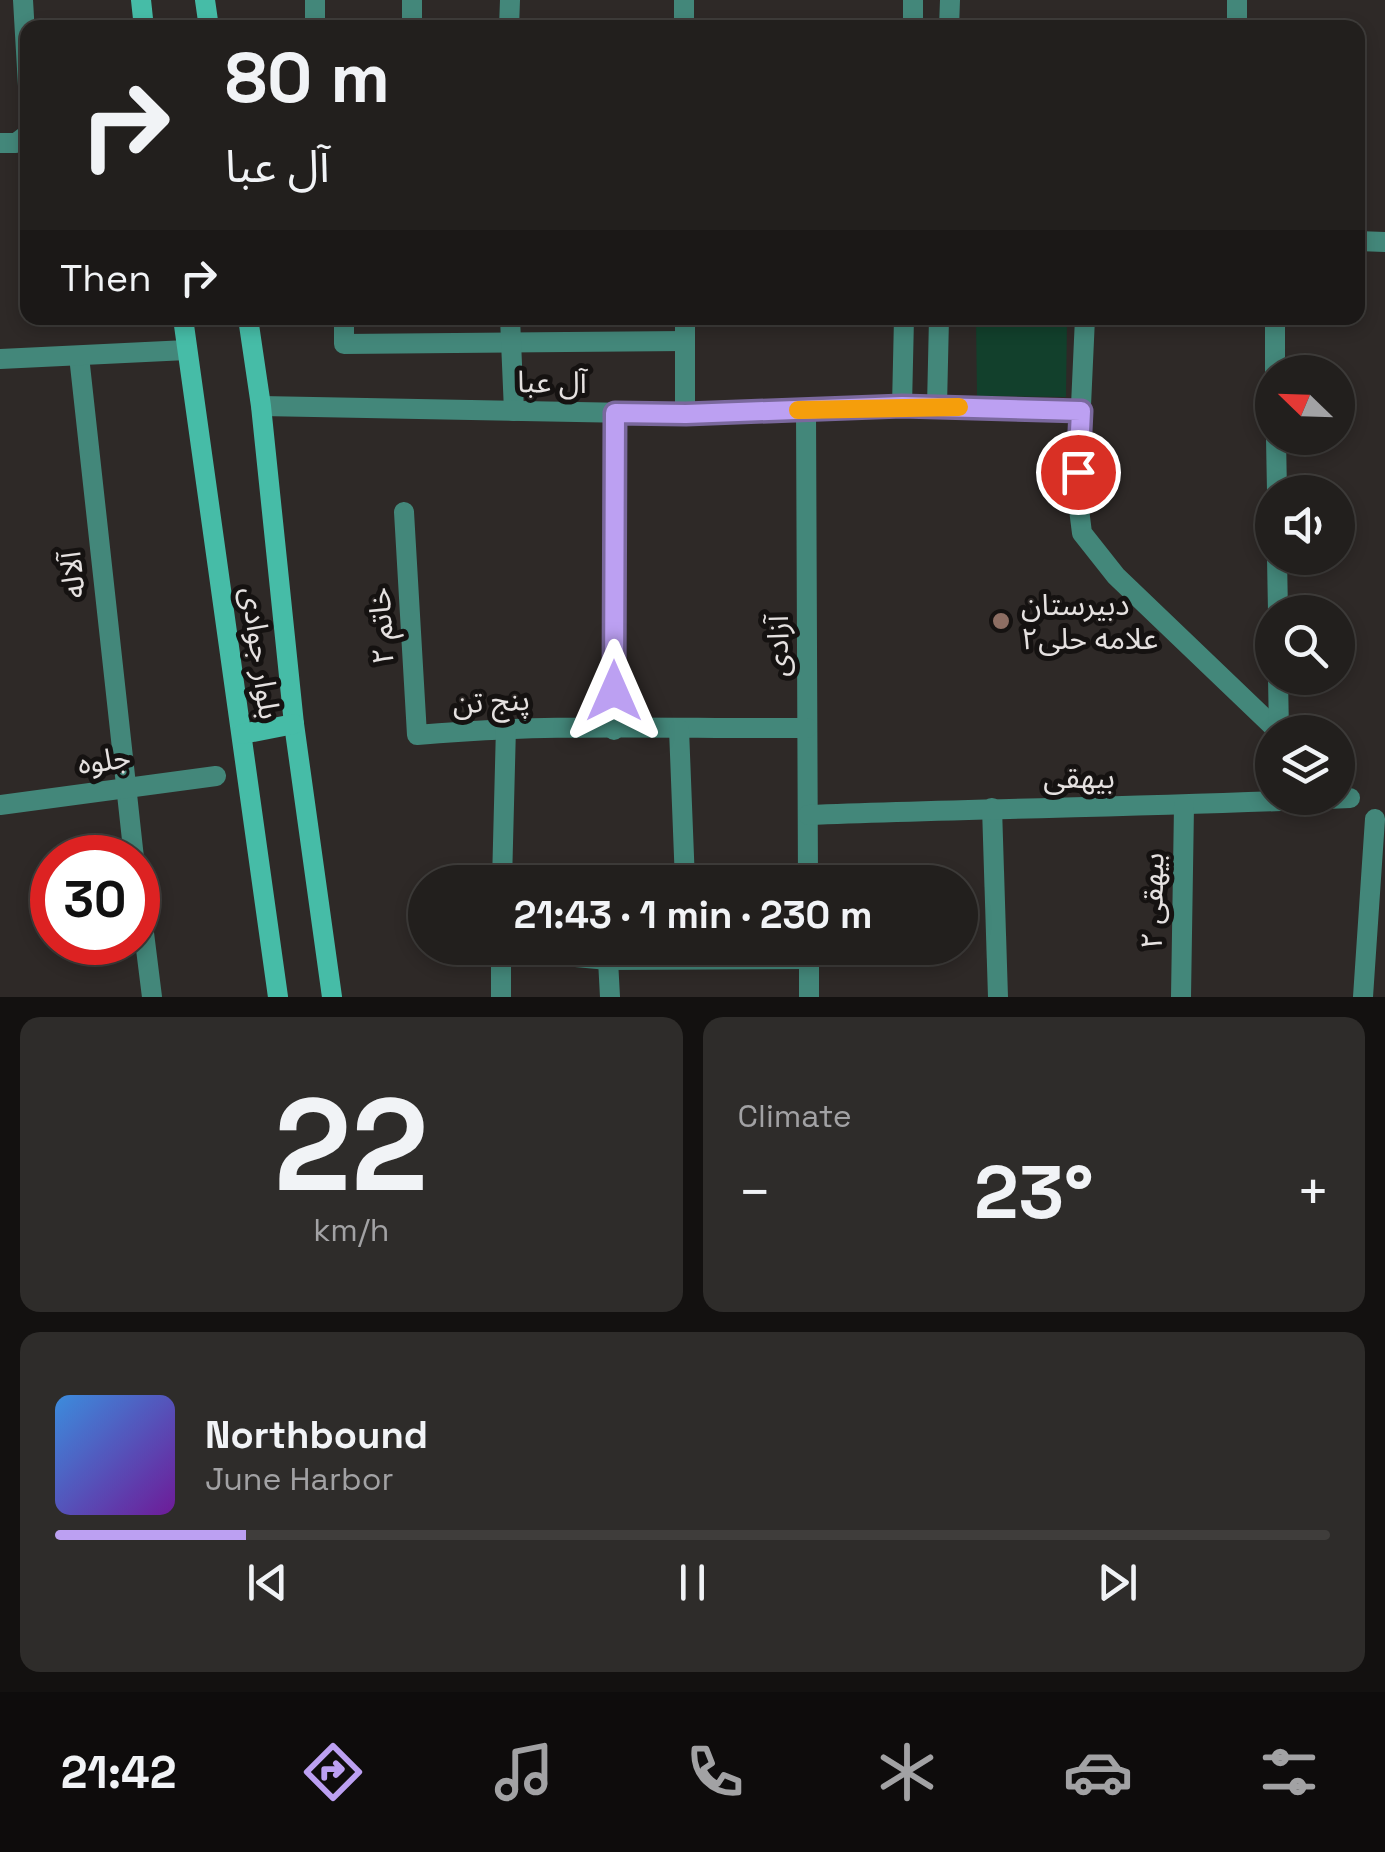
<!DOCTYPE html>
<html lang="en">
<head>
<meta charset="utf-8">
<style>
	:root { --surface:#221f1d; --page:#2e2c2a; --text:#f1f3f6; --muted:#a2a2a4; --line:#3f3d3b; --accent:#bca0f2 }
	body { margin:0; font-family:"Space Grotesk","Noto Sans Arabic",sans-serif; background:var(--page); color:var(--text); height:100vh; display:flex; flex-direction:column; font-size:38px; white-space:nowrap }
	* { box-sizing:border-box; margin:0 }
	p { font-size:32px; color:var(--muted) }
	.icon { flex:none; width:55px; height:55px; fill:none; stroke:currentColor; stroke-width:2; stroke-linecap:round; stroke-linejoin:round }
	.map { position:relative; height:997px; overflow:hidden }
	.drawer { display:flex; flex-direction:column; gap:20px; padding:20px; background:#131110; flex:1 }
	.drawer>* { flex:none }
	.guide { position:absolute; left:20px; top:20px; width:1345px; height:305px; border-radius:20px; box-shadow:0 5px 15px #0003,0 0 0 2px var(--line); background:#221f1d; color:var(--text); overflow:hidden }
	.needle { width:65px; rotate:293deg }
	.fabs { position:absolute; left:1255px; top:355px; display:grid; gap:20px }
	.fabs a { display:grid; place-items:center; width:100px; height:100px; border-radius:50%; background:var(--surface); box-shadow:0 5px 15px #0003,0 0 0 2px var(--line); font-size:50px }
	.speed { position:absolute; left:30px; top:835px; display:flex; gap:20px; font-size:50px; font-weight:700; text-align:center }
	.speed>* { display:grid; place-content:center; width:130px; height:130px; border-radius:50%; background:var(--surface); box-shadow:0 5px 15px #0003,0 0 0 2px var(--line); line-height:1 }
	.speed .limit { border:15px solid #d22; background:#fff; color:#111 }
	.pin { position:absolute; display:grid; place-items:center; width:85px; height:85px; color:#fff; margin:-42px; border:5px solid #fff; border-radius:50%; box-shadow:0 2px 10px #0007 }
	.me { position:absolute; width:110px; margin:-55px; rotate:0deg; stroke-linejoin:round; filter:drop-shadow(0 0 8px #0008) }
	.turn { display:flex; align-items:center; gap:35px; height:210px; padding:0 40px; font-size:45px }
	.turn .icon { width:130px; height:130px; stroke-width:2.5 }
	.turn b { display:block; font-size:70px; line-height:85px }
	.then { display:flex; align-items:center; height:95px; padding:0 40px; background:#0003; gap:20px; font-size:38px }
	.big { font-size:75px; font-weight:700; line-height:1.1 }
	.drawer .widget { flex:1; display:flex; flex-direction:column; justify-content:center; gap:15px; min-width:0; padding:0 35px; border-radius:20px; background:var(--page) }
	.drawer .dial { align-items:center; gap:0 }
	.dial b { font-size:130px; line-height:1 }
	.song { display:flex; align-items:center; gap:30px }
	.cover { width:120px; height:120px; border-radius:15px; background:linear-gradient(135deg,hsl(210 70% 55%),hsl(280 70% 35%)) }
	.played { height:10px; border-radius:5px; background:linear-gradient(90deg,var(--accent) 15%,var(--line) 15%) }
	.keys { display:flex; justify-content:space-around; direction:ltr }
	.heat { display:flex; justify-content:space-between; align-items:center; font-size:55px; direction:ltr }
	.drawer .tiles { flex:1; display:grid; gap:20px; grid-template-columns:1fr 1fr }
	.widget:last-child { grid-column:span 2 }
	.trip { position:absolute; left:408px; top:865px; width:570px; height:100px; border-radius:50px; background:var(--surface); box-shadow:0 5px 15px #0003,0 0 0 2px var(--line); font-weight:700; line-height:100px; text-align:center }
	.dock { display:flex; height:160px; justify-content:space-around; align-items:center; background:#0e0c0c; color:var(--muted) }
	.dock .icon { width:70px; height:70px }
	.dock .selected { color:var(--accent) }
	.dock b { font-size:45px; color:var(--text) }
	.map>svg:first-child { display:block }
</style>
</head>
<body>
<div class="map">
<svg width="1385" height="997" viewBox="0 0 1385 997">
	<rect width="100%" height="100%" fill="#2e2927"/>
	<polygon fill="#12402c" points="976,318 1067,318 1066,397 977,396"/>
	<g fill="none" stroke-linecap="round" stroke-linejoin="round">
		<g stroke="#43877a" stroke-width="20">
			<polyline points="23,0 28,86"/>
			<polyline points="315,0 315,28"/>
			<polyline points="684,0 684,28"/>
			<polyline points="1237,0 1237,28"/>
			<polyline points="412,28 412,0"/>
			<polyline points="509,28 510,0"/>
			<polyline points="913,28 913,0"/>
			<polyline points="949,28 950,0"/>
			<polyline points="0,143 16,143 28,134"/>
			<polyline points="1358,241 1385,242"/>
			<polyline points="344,318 344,344 685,341"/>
			<polyline points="510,318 514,411"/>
			<polyline points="685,318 685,414"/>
			<polyline points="1085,318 1077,493 1082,533 1116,576 1279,732"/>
			<polyline points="1275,318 1275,372"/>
			<polyline points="79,356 134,858"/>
			<polyline points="0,359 187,350"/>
			<polyline points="261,406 685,414 902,406 1081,411"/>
			<polyline points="902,406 904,318"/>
			<polyline points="937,406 939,318"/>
			<polyline points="806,410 808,882"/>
			<polyline points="1276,438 1277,492"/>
			<path d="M404,512L417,735C546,723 677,729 807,728"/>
			<polyline points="1277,558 1278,612"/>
			<polyline points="1278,678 1279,732"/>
			<polyline points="679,729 685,882"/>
			<polyline points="614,730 615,413"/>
			<polyline points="0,805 216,776"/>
			<polyline points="992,808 998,997"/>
			<path d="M808,815C989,808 1169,807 1350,798"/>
			<polyline points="502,882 506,727"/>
			<polyline points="138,885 152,997"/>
			<polyline points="809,949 809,997"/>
			<polyline points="501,950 608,960 809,959"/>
			<polyline points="608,960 610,997"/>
			<polyline points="501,997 501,948"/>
			<polyline points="1181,997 1184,806"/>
			<polyline points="1363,997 1375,819"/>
		</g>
		<g stroke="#46bca7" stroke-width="20">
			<polyline points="141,0 144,28"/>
			<polyline points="205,0 209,28"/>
			<polyline points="183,318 278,997"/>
			<polyline points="248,318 261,406 294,724 332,997"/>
			<polyline points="242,734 294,724"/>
		</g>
	</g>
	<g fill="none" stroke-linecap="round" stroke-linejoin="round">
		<g stroke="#7a689d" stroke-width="25">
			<polyline id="route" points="614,691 615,413 686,414 902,406 1081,411 1078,472"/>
		</g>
		<use href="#route" stroke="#bca0f2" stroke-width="18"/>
		<polyline stroke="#f59e0b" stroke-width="18" points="798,410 959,407"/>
	</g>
	<circle fill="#8d6e63" stroke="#151211" stroke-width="4" cx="1001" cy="621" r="10"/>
	<g text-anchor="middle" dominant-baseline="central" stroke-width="10" stroke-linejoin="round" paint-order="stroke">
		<g font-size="30" fill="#e5e1e0" stroke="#151211">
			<text transform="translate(552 382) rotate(1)">آل عبا</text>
			<text transform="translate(72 575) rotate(-96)">آلاله</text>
			<text transform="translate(381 626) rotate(-93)">خاتم ۲</text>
			<text transform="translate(777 646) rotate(-90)">آزادی</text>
			<text transform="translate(261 653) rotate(82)">بلوار جوادی</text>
			<text transform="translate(491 701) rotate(-3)">پنج تن</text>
			<text transform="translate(104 760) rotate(-8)">جلوه</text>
			<text x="1079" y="777">بیهقی</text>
			<text transform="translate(1152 901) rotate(-89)">بیهقی ۲</text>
		</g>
		<g font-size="30" fill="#e5e1e0" stroke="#151211" text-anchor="start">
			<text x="1021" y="604">دبیرستان<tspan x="1021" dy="34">علامه حلی۲</tspan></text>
		</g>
	</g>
</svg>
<div class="fabs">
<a><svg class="needle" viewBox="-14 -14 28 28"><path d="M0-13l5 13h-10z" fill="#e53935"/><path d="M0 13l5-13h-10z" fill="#a2a2a4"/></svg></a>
<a><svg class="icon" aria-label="sound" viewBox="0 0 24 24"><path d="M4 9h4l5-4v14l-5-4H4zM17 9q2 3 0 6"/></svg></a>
<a><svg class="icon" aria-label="search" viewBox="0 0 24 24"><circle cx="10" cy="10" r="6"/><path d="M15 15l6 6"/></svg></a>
<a><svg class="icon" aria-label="layers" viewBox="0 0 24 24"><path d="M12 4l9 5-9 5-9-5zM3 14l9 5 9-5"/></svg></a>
</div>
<div class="speed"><div class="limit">30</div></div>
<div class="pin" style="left:1078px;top:472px;background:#d93025"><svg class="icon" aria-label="arrive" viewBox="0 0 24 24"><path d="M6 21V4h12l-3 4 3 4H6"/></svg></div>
<svg class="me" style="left:614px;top:691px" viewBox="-20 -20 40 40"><path d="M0-17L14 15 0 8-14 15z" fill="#bca0f2" stroke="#fff" stroke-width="4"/></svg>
<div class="trip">21:43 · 1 min · 230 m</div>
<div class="guide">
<div class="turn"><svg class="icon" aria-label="right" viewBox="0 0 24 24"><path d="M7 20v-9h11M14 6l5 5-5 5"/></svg><div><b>80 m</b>آل عبا</div></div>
<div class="then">Then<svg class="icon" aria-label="right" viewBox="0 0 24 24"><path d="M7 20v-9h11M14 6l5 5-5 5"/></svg></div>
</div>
</div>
<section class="drawer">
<div class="tiles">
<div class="widget dial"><b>22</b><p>km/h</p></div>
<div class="widget"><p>Climate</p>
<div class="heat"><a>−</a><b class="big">23°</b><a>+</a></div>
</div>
<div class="widget">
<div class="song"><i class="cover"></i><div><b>Northbound</b><p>June Harbor</p></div></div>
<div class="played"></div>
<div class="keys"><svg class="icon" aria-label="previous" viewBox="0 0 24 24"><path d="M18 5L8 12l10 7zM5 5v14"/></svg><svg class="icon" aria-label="pause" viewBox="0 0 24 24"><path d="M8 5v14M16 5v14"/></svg><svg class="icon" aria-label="next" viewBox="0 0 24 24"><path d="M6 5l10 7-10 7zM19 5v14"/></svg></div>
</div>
</div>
</section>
<nav class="dock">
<b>21:42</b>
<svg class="icon selected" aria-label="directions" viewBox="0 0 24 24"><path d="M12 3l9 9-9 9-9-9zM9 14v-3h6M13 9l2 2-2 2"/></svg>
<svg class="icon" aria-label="music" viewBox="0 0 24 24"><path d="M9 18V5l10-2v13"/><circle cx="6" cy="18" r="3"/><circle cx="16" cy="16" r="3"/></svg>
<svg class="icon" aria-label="phone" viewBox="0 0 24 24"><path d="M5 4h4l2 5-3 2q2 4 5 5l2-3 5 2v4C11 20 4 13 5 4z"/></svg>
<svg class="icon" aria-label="climate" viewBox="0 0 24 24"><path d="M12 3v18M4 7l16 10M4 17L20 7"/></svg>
<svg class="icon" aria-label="car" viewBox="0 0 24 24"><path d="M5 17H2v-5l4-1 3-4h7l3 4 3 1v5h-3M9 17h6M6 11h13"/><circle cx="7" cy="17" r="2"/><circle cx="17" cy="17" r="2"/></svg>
<svg class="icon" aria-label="filters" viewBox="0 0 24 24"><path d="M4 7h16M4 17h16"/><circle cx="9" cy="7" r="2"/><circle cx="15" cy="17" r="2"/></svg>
</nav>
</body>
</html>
